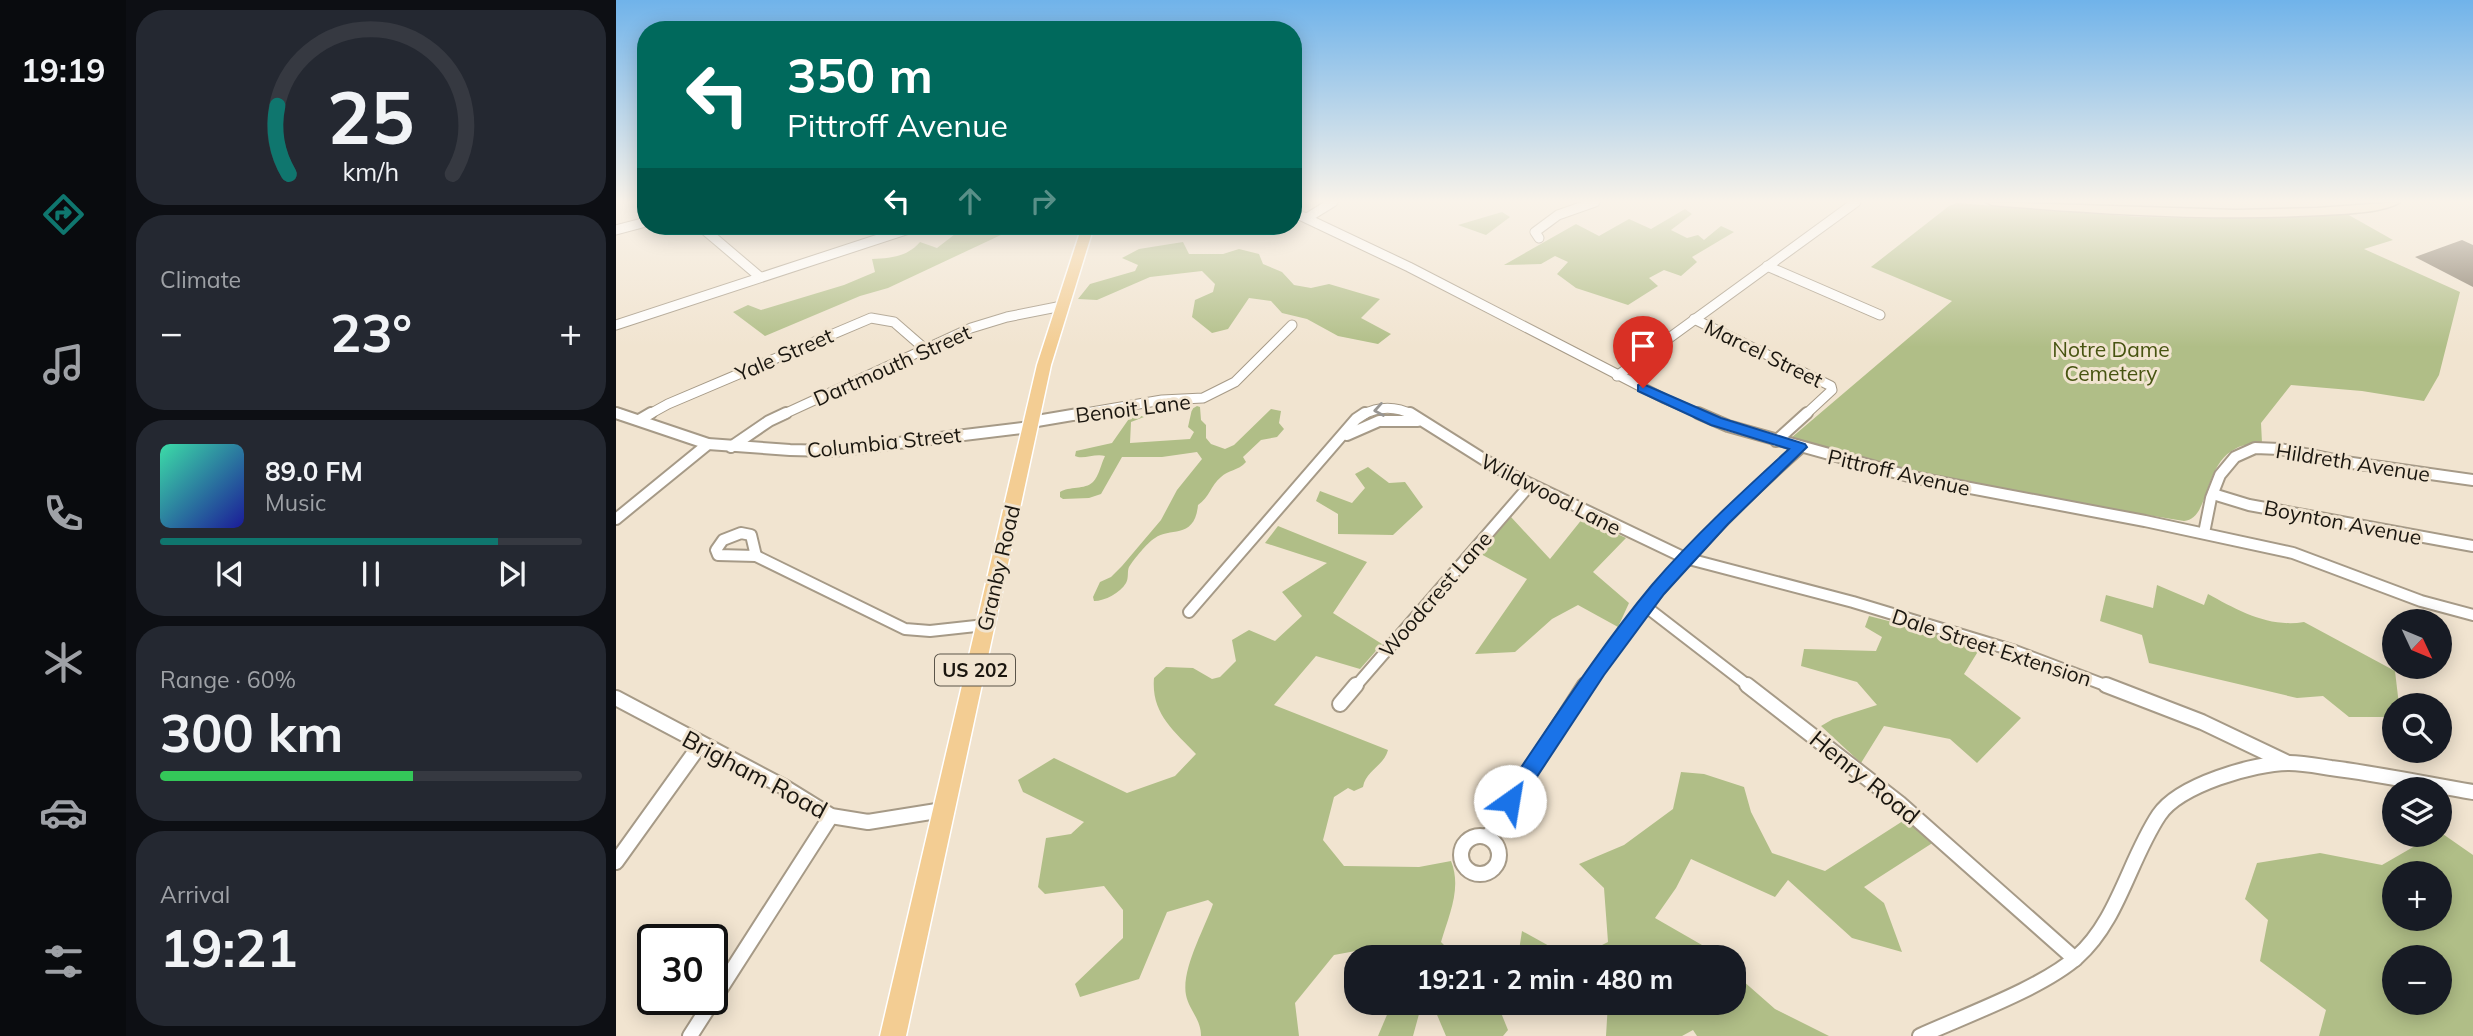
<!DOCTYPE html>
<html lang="en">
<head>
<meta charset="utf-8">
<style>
	:root { --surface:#171b24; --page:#242831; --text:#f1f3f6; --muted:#9ea1a6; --line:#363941; --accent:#0f766e }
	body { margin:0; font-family:Mulish,sans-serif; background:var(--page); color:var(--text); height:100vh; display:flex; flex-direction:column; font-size:26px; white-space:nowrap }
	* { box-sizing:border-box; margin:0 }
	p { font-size:23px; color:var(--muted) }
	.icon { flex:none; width:38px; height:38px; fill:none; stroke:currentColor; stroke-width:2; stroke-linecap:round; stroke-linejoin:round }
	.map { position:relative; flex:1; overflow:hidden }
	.drawer { display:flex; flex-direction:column; gap:10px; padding:10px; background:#0d0f14; width:490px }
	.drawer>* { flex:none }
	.guide { position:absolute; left:21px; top:21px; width:665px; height:214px; border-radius:28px; box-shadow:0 4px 18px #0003; background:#00695c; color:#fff; overflow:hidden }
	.needle { width:46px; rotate:134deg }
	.fabs { position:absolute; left:1766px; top:609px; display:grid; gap:14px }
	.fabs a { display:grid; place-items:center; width:70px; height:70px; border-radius:50%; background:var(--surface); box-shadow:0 4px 18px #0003; font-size:35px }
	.speed { position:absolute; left:21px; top:924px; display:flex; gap:14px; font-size:35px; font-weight:700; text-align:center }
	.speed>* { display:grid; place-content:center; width:91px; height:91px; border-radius:50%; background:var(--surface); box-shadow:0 4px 18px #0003; line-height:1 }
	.speed .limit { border:4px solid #111; border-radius:10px; background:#fff; color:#111 }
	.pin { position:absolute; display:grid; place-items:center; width:60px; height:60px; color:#fff; margin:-72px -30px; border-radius:50% 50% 50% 0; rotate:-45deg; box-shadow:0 0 7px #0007 }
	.pin .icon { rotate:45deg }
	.me { position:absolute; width:77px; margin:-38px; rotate:32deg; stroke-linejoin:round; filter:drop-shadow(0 0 5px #0008) }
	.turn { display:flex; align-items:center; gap:24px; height:147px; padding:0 35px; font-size:32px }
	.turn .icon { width:91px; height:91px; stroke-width:2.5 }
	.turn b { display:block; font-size:49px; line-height:60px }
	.lanes { display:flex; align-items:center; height:66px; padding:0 35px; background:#0003; justify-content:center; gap:35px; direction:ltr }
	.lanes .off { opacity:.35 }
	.big { font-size:52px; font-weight:700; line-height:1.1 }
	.drawer .card { flex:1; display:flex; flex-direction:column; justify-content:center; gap:10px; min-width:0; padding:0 24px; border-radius:28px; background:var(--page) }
	.drawer .dial { align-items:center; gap:0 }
	.dial svg { height:182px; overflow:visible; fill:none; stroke:var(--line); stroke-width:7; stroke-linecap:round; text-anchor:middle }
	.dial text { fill:var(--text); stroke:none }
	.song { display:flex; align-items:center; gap:21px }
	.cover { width:84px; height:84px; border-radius:10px; background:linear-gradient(135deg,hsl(160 70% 55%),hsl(240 70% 35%)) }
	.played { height:7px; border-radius:4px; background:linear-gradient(90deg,var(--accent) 80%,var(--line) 80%) }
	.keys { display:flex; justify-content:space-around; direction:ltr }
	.heat { display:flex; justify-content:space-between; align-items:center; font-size:38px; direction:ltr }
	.charge { height:10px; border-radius:5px; background:linear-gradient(90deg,#34c759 60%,var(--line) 0) }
	.trip { position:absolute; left:728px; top:945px; width:402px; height:70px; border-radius:28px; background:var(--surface); box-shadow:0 4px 18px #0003; font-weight:700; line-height:70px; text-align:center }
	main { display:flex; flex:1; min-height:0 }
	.menu { display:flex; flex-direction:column; width:126px; justify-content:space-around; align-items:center; background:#090b0e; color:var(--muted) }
	.menu .icon { width:49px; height:49px }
	.menu .selected { color:var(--accent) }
	.menu b { font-size:32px; color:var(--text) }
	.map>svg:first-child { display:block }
</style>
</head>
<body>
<main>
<nav class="menu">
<b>19:19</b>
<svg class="icon selected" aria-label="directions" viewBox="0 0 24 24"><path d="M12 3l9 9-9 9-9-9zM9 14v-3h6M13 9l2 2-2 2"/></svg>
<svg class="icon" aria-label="music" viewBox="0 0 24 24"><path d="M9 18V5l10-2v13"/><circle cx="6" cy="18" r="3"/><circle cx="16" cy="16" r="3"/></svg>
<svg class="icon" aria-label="phone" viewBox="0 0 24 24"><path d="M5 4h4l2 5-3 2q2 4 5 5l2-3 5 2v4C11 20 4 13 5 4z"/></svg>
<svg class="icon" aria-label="climate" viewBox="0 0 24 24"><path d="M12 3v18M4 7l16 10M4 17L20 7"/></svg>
<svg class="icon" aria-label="car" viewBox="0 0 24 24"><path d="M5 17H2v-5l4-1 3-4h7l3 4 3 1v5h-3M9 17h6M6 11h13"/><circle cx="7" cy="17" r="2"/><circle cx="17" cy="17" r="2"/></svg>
<svg class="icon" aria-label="filters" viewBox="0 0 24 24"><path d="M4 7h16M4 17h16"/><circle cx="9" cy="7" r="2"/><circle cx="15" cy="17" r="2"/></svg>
</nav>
<section class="drawer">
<div class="card dial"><svg viewBox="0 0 100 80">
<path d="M14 69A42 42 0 1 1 86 69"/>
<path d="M14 69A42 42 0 0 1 9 39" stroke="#0f766e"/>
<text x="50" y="56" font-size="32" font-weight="700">25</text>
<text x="50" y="72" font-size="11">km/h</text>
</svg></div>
<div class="card"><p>Climate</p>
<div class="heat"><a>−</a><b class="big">23°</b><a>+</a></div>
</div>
<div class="card">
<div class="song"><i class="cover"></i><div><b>89.0 FM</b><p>Music</p></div></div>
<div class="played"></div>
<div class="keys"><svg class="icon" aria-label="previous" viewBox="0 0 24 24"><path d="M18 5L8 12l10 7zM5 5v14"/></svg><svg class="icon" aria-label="pause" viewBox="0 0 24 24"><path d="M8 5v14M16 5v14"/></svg><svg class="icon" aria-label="next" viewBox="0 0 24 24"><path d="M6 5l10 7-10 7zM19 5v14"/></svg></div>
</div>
<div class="card"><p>Range · 60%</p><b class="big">300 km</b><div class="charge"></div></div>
<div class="card"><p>Arrival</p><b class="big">19:21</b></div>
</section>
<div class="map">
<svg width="1857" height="1036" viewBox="0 0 1857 1036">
	<rect width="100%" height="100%" fill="#f1e4d0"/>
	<g fill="#b0be87" fill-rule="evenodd">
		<path d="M1341,203L1524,217L1637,218L1731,214L1777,240L1748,249L1844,292L1823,375L1808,401L1746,391L1675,385L1645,423L1646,443C1637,444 1627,444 1619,449C1587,465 1594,519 1568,521C1435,500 1303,477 1175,438L1336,301L1255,267L1333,206Z"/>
		<polygon points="1069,209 1076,214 1055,230 1071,238 1082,235 1088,240 1105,226 1118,232 1076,257 1081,262 1065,276 1048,270 1033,278 1042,286 1012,305 960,288 941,274 952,262 939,256 925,264 888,265 960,224 983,236 1013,219 1035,229"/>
		<polygon points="886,212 894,217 870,235 842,225"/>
		<path d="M343,231L387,234L272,288L244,296L149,336L117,312L132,305L145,310L228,285L259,272L256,259C275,258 291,257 304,242L321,248Z"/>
		<polygon points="567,242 573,254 607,254 623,249 643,254 647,264 666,272 678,285 695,288 713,284 764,299 745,318 775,334 762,344 722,336 691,319 666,313 655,301 633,298 612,329 596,333 576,317 579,300 597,292 599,284 586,271 534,277 481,300 462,299 474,284 519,271 522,265 506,258 523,249"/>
		<path d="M581,406L584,407L585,420L590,425V438L595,444L609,449L618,445L655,409L665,411L663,423L668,429L661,437L645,440L627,457L630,462C622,471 612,470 605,477C595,485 593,498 582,505C579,540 553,527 539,538C531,543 518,559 513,567C511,571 513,578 510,583C504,593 489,601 478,601L477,597L484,582L495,577L506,566L545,520L561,490L586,459L581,452L546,457H506L485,494L473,498L447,499L444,497V492C453,486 469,490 477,482C483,476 485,464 489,456C479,453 467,460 459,456L460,451L496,443L517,413L528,417L515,422L514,443L574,439L578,432L572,427L576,409Z"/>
		<polygon points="752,467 773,483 789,482 807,507 777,535 722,534 722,514 700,501 704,491 736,503 749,488 739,474"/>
		<polygon points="895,517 934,559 967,518 1010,538 977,572 1013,603 1002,627 962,605 936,619 899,652 859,654 911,579 863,553"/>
		<path d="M662,526L751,562L717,613L766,644L744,669L700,656L658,705L772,750C768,766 750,770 747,787L738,791L732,788L718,797L707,840L728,866L803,867L835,861C846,888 833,915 825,942L840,957H781V954L761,947L718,955L679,1003L683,1036H585C585,1019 573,1010 570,995C565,969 589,928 597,904L592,900L551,912L523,979L464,997L459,984L507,938V910L488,886L429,894L422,887L430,838L455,834L468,822L407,792L402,780L438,758L511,793L559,776L580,754C557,730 535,713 538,678L550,667L577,668L596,679L604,677L620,661L616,640L633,630L659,641L686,616L666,592L711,563L649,543Z"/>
		<path d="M1541,585L1588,605L1592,594C1621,610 1653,628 1688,622L1779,671L1783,705H1778V717H1733L1707,696L1681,698L1533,663L1526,635L1484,621L1490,595L1537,608Z"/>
		<polygon points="1253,616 1366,645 1348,674 1405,718 1361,763 1334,739 1268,726 1245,763 1205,726 1217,719 1261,705 1241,682 1185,666 1188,649 1260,651 1266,637 1249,627"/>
		<polygon points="1065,772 1088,774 1128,787 1135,812 1156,853 1209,871 1290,819 1318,842 1248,887 1268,903 1286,952 1236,938 1172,880 1159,897 1075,859 1060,888 1039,918 1086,945 1100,957 962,957 992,942 988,888 963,864 1008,845 1057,809"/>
		<path d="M1824,832L1857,855V1036H1703L1710,1010L1644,961L1652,920L1629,899L1641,863L1704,853L1766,865L1818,835H1824ZM1778,873H1824V919H1778ZM1778,957H1824V1003H1778Z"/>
		<polygon points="906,931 953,957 902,957"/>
		<polygon points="1118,973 1159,1009 1213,1036 1081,1036 1077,1030 1066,1036 990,1036 992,1003 1118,1003"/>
		<polygon points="776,1003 806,1003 797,1036 762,1036"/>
		<polygon points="816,1003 881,1003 892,1030 887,1036 830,1036"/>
	</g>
	<polygon fill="#807563" points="1846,240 1857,245 1857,287 1799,257"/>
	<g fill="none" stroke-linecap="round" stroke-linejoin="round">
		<g stroke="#a69a87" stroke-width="11">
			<g id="street-far2">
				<polyline points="677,212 793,267 1049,399 1086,415"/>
				<polyline points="691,218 717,202"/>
				<polyline points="84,226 144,277"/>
				<polyline points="0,230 30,222"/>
				<polyline points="923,238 919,232 942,215 979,202"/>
				<polyline points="1151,266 1264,315"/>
				<polyline points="1078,319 1215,386 1216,390 1189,415"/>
				<polyline points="0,325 302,226"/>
				<polyline points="1001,376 1240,202"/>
				<polyline points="0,413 6,415"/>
				<polyline points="32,415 52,404 255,318 278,322 309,349"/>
				<polyline points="166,415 355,328 391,317 446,306"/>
				<polyline points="458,415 546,400 587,398 619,382 676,325"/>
				<path d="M746,415C763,406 780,406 797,415"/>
			</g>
		</g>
		<g stroke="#a69a87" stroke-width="14">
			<g id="street-far1">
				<polyline points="0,413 92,444 174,450 216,451 414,427"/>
				<polyline points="794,413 883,469 1069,558 1237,602 1399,651 1494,687"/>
				<polyline points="1082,413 1112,426 1296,477 1529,521 1677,553 1805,601 1857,615"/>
				<polyline points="23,420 35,413"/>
				<polyline points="415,422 468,413"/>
				<polyline points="731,435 763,421 802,421"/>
				<polyline points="1160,441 1191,413"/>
				<polyline points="115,447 153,421 170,413"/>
				<polyline points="1597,494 1633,505 1857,546"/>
				<polyline points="0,519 92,444"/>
				<polygon points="125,533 135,535 140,556 102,555 100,550 107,540"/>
				<polyline points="1588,533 1595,498 1604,475 1619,457 1639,448 1664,449 1729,462 1857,480"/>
				<polyline points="140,556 289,629 314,631 369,625"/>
				<polyline points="1029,606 1134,687"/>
				<polyline points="573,612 740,419 749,413"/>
				<polyline points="739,687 914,485"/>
				<path d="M968,687C1031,598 1102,520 1184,448"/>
			</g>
		</g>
		<g stroke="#a69a87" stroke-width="18">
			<g id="street">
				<polyline points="1131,685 1283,803 1459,959"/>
				<polyline points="1490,685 1586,722 1672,763"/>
				<polyline points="0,698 168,787 215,816 252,822 327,810"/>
				<polyline points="724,704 740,685"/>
				<circle cx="864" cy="855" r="19"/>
				<polyline points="872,837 969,685"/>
				<polyline points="0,862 84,745"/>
				<polyline points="74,1036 215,816"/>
				<path d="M1304,1036C1348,1016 1426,988 1461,957C1502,921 1513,860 1543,815C1563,785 1638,763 1673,763C1687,763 1702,766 1715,768C1763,774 1810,784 1857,792"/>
			</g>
		</g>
		<g stroke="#a69a87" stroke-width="3">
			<path id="secondary" d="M1370,202L1620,210L1701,208L1784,202C1768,213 1726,214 1706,215C1596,221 1486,214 1376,205Z"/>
		</g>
		<g stroke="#fff" stroke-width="3">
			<polygon id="primary" points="466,226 478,226 435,365 290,1036 264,1036 421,365"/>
		</g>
		<use href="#street-far2" stroke="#fff" stroke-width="9"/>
		<use href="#street-far1" stroke="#fff" stroke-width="10"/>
		<use href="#street" stroke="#fff" stroke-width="14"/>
		<use href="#secondary" fill="#f9e6c9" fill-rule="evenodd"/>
		<use href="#primary" fill="#f3cd93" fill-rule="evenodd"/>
	</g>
	<defs><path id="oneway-chevron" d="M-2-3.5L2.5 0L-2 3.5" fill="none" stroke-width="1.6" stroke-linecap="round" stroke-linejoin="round" transform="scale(1.75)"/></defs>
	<use stroke="#989693" href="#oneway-chevron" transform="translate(763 410) rotate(170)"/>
	<linearGradient id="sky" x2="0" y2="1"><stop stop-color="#70b3ea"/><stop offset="0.58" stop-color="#f9f3ea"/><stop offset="1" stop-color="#f9f3ea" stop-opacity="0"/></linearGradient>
	<rect width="1857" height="347" fill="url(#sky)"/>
	<path fill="#1a73e8" stroke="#114b97" stroke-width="2" d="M1027,384L1105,418L1189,444L1191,447L1112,524L1048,594L988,675L901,807L894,810L887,807L884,801L887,794C935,724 981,651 1036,585C1078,536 1125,493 1173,449L1095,425L1022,391V385Z"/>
	<g text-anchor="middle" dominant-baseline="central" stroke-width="6" stroke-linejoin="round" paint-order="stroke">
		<rect fill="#f1e4d0" stroke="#5a5449" stroke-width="2" x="319" y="654.5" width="80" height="31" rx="5"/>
		<g font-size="19" font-weight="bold" fill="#1a160f">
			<text x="359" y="670">US 202</text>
		</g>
		<g font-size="21" fill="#475411" stroke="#f1e4d0">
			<text x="1495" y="349">Notre Dame<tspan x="1495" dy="24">Cemetery</tspan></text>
		</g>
		<g font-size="21" fill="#1a160f" stroke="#f1e4d0">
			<text transform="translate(1148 353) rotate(26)">Marcel Street</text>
			<text transform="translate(168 354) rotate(-23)">Yale Street</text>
			<text transform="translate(276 365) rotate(-24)">Dartmouth Street</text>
			<text transform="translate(517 408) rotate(-7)">Benoit Lane</text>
			<text transform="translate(268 442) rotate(-6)">Columbia Street</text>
			<text transform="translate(1737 462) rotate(9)">Hildreth Avenue</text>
			<text transform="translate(1283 472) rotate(13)">Pittroff Avenue</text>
			<text transform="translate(935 494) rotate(27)">Wildwood Lane</text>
			<text transform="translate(1727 522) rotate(11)">Boynton Avenue</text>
			<text transform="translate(382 568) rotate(-77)">Granby Road</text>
			<text transform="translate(819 594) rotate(-49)">Woodcrest Lane</text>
			<text transform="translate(1376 647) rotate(18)">Dale Street Extension</text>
		</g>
		<g font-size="24" fill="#1a160f" stroke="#f1e4d0">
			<text transform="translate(139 774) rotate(28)">Brigham Road</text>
			<text transform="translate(1249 777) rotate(39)">Henry Road</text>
		</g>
	</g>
</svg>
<div class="fabs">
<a><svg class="needle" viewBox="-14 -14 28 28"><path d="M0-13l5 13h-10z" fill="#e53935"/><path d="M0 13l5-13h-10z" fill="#9ea1a6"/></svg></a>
<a><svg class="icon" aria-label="search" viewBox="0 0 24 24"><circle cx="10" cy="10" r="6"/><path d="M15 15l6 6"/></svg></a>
<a><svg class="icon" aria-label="layers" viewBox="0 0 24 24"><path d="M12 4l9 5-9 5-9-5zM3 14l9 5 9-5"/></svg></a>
<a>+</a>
<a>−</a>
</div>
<div class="speed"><div class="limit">30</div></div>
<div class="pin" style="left:1027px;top:388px;background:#d93025"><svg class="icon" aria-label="arrive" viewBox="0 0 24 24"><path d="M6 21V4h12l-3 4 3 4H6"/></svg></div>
<svg class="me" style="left:894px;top:801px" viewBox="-20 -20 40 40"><circle r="19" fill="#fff"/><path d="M0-13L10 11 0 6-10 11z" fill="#1a73e8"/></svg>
<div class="trip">19:21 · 2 min · 480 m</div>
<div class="guide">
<div class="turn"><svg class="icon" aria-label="left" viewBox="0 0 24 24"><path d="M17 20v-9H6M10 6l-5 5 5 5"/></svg><div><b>350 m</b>Pittroff Avenue</div></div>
<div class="lanes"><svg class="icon" aria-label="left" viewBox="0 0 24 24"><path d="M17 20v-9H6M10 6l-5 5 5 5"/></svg><svg class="icon off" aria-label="ahead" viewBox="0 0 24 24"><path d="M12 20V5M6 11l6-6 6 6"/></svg><svg class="icon off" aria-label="right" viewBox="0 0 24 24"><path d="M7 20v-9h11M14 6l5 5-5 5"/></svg></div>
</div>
</div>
</main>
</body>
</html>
